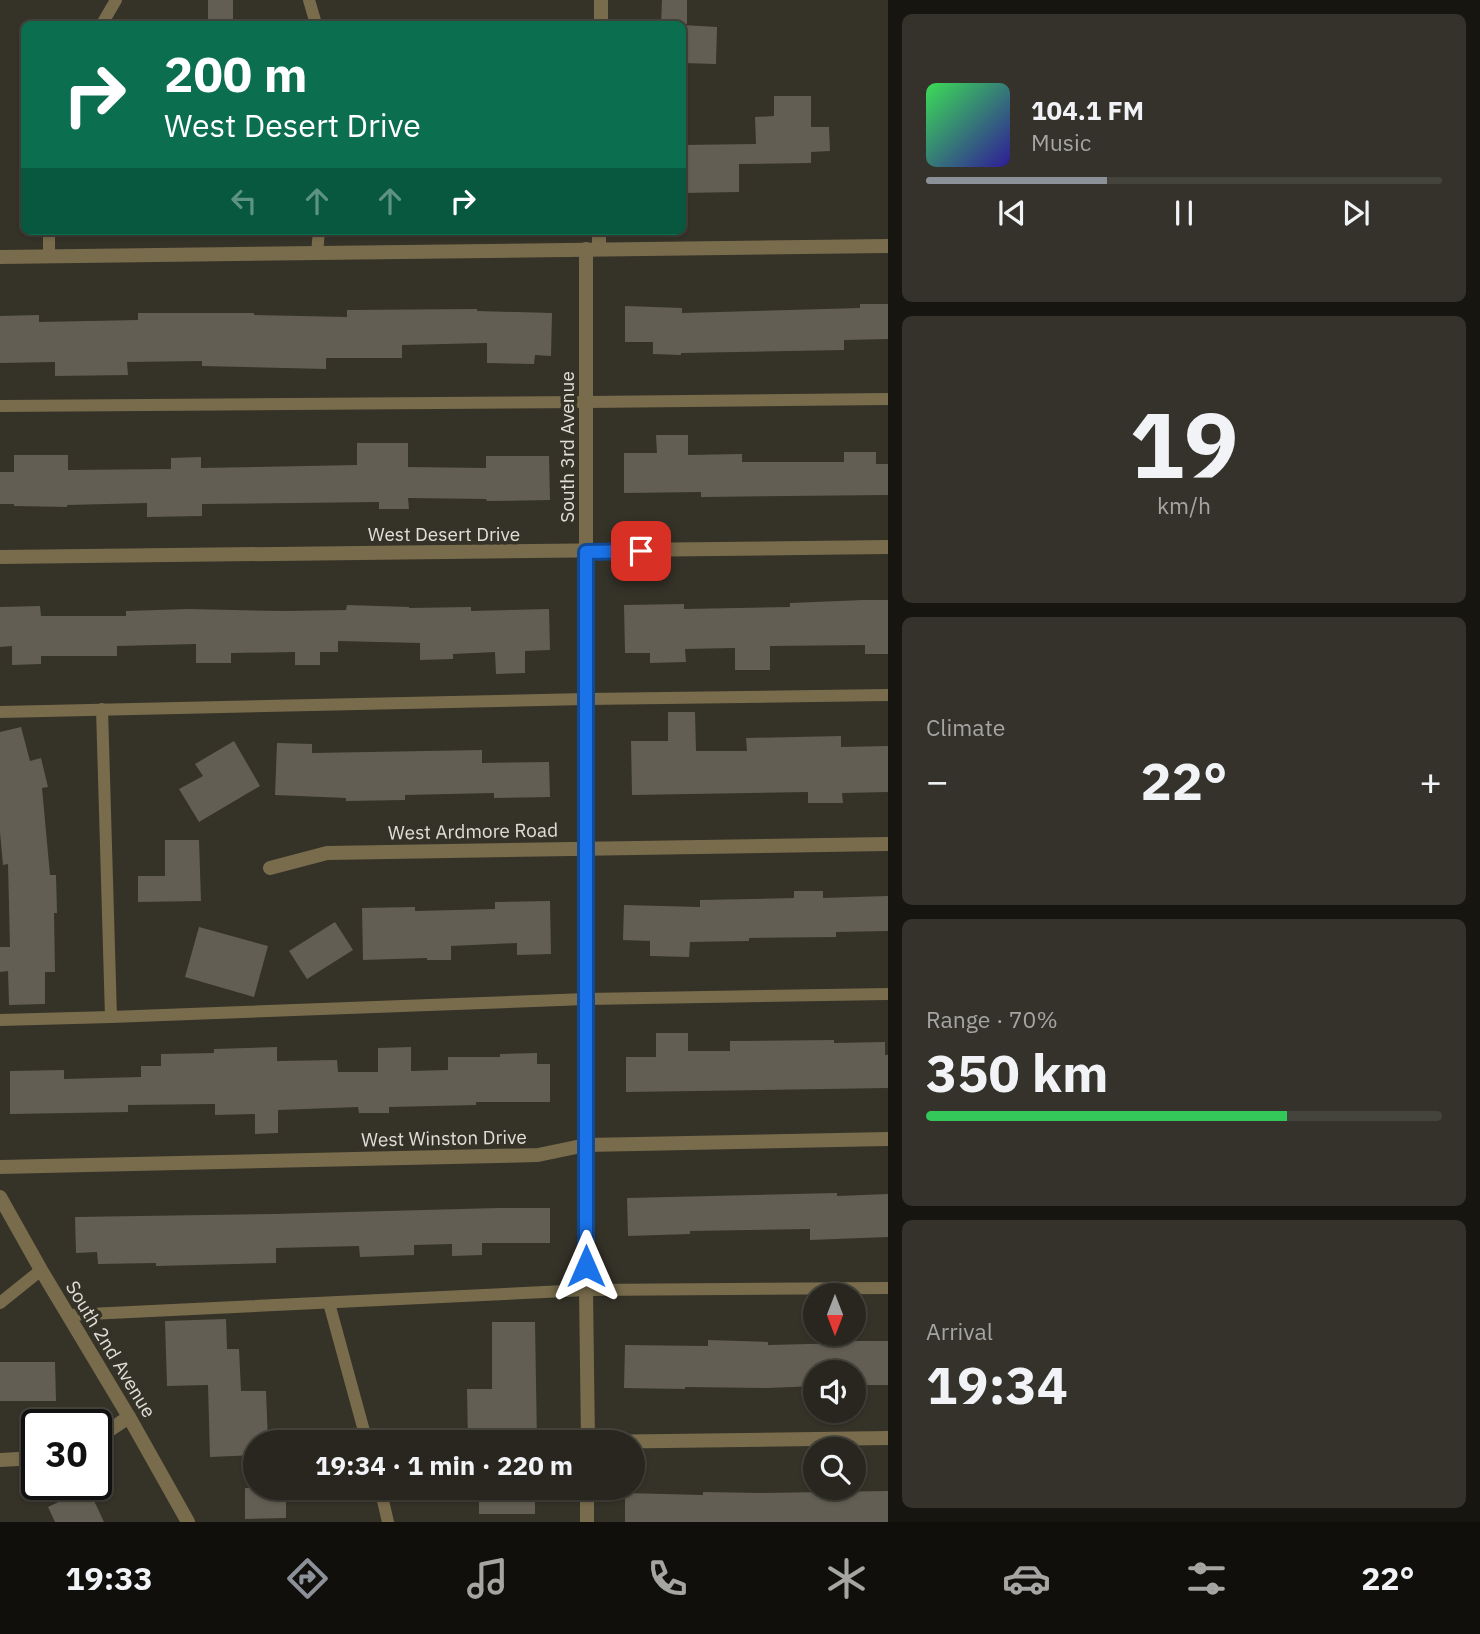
<!DOCTYPE html>
<html lang="en">
<head>
<meta charset="utf-8">
<style>
	:root { --surface:#28261e; --page:#34322b; --text:#f1f3f6; --muted:#a5a5a4; --line:#44433c; --accent:#8c9099 }
	body { margin:0; font-family:"IBM Plex Sans",sans-serif; background:var(--page); color:var(--text); height:100vh; display:flex; flex-direction:column; font-size:26px; white-space:nowrap }
	* { box-sizing:border-box; margin:0 }
	p { font-size:23px; color:var(--muted) }
	.icon { flex:none; width:38px; height:38px; fill:none; stroke:currentColor; stroke-width:2; stroke-linecap:round; stroke-linejoin:round }
	.map { position:relative; flex:1; overflow:hidden }
	.panel { display:flex; flex-direction:column; gap:14px; padding:14px; background:#161510; width:592px }
	.panel>* { flex:none }
	.hud { position:absolute; left:21px; top:21px; width:665px; height:214px; border-radius:10px; box-shadow:0 2px 5px #0004,0 0 0 2px var(--line); background:#0b6e4f; color:#fff; overflow:hidden }
	.needle { width:46px; rotate:180deg }
	.buttons { position:absolute; left:803px; top:1283px; display:grid; gap:14px }
	.buttons a { display:grid; place-items:center; width:63px; height:63px; border-radius:50%; background:var(--surface); box-shadow:0 2px 5px #0004,0 0 0 2px var(--line); font-size:35px }
	.speed { position:absolute; left:21px; top:1409px; display:flex; gap:14px; font-size:35px; font-weight:700; text-align:center }
	.speed>* { display:grid; place-content:center; width:91px; height:91px; border-radius:50%; background:var(--surface); box-shadow:0 2px 5px #0004,0 0 0 2px var(--line); line-height:1 }
	.speed .limit { border:4px solid #111; border-radius:10px; background:#fff; color:#111 }
	.pin { position:absolute; display:grid; place-items:center; width:60px; height:60px; color:#fff; margin:-30px; border-radius:14px; box-shadow:0 4px 10px #0006 }
	.me { position:absolute; width:77px; margin:-38px; rotate:0deg; stroke-linejoin:round; filter:drop-shadow(0 0 5px #0008) }
	.turn { display:flex; align-items:center; gap:24px; height:147px; padding:0 28px; font-size:32px }
	.turn .icon { width:91px; height:91px; stroke-width:2.5 }
	.turn b { display:block; font-size:49px; line-height:60px }
	.lanes { display:flex; align-items:center; height:66px; padding:0 28px; background:#0003; justify-content:center; gap:35px; direction:ltr }
	.lanes .off { opacity:.35 }
	.big { font-size:52px; font-weight:700; line-height:1.1 }
	.panel .widget { flex:1; display:flex; flex-direction:column; justify-content:center; gap:10px; min-width:0; padding:0 24px; border-radius:10px; background:var(--page) }
	.panel .dial { align-items:center; gap:0 }
	.dial b { font-size:91px; line-height:1 }
	.song { display:flex; align-items:center; gap:21px }
	.cover { width:84px; height:84px; border-radius:10px; background:linear-gradient(135deg,hsl(130 70% 55%),hsl(250 70% 35%)) }
	.played { height:7px; border-radius:4px; background:linear-gradient(90deg,var(--accent) 35%,var(--line) 35%) }
	.keys { display:flex; justify-content:space-around; direction:ltr }
	.heat { display:flex; justify-content:space-between; align-items:center; font-size:38px; direction:ltr }
	.charge { height:10px; border-radius:5px; background:linear-gradient(90deg,#34c759 70%,var(--line) 0) }
	.trip { position:absolute; left:243px; top:1430px; width:402px; height:70px; border-radius:35px; background:var(--surface); box-shadow:0 2px 5px #0004,0 0 0 2px var(--line); font-weight:700; line-height:70px; text-align:center }
	.tab-bar { display:flex; height:112px; justify-content:space-around; align-items:center; background:#100f0c; color:var(--muted) }
	.tab-bar .icon { width:49px; height:49px }
	.tab-bar .current { color:var(--accent) }
	.tab-bar b { font-size:32px; color:var(--text) }
	main { display:flex; flex:1; min-height:0 }
	.map>svg:first-child { display:block }
</style>
</head>
<body>
<main>
<div class="map">
<svg width="889" height="1522" viewBox="0 0 889 1522">
	<rect width="100%" height="100%" fill="#353228"/>
	<g fill="#625e53">
		<rect x="208" y="0" width="25" height="24"/>
		<polygon points="662,0 687,0 687,24 661,24"/>
		<polygon points="682,25 717,27 716,64 682,63"/>
		<polygon points="774,96 811,96 811,127 829,127 830,151 811,152 811,163 739,164 739,192 682,193 682,145 756,144 755,117 774,116"/>
		<polygon points="860,304 888,304 888,339 844,340 844,350 681,353 681,355 653,354 653,342 625,342 625,306 682,308 682,313 860,308"/>
		<polygon points="477,309 477,311 552,313 551,356 535,355 534,364 487,363 487,343 402,345 402,358 326,358 326,369 202,366 202,361 127,362 128,375 55,376 55,362 0,363 0,316 39,315 39,322 138,320 138,313 254,313 254,315 347,317 347,310"/>
		<polygon points="656,435 688,435 688,455 742,454 742,462 844,462 844,452 876,452 876,464 888,464 888,495 701,497 701,492 624,493 624,453 657,453"/>
		<polygon points="357,443 408,443 408,467 486,468 486,456 549,456 550,500 487,501 486,499 408,498 409,509 379,509 379,502 202,504 202,516 147,517 147,503 67,505 67,507 14,506 14,504 0,504 0,472 14,472 14,455 68,455 68,470 171,469 171,458 201,457 201,468 357,465"/>
		<polygon points="863,600 888,600 888,654 865,654 865,645 770,646 770,670 735,670 735,648 685,649 686,662 650,663 650,653 625,653 624,605 684,604 684,609 790,607 790,603"/>
		<polygon points="347,605 409,607 409,608 471,607 471,611 549,609 550,650 525,651 525,673 496,674 495,652 453,654 453,659 420,660 420,643 338,641 338,652 320,652 320,665 295,665 295,652 231,653 231,663 196,663 196,644 117,646 117,656 41,656 41,664 12,665 12,646 0,647 0,607 40,606 41,616 126,616 126,611 188,609 284,611 346,610"/>
		<polygon points="668,712 695,712 696,751 747,751 746,738 841,736 841,747 888,746 888,792 842,793 843,803 808,803 808,792 632,795 631,741 668,741"/>
		<polygon points="21,727 30,761 41,758 48,787 42,788 50,875 56,875 57,913 54,913 55,972 45,972 45,1004 9,1005 8,971 0,972 0,947 10,947 8,864 3,865 0,832 0,732"/>
		<polygon points="234,741 260,786 199,822 179,789 203,776 195,764"/>
		<polygon points="277,743 312,744 312,753 482,750 482,763 549,762 550,797 494,798 494,793 405,795 405,800 346,801 346,798 275,795"/>
		<polygon points="165,840 199,840 201,901 138,902 138,876 165,876"/>
		<polygon points="794,891 823,891 823,898 888,896 888,931 836,932 836,937 749,938 749,941 690,942 689,957 650,956 650,941 623,940 624,905 700,907 700,900 794,898"/>
		<polygon points="550,901 551,954 517,955 517,943 451,946 451,960 427,960 427,958 363,960 362,908 415,907 415,911 495,909 495,902"/>
		<polygon points="335,922 353,950 307,979 289,951"/>
		<polygon points="199,927 268,946 254,997 185,977"/>
		<polygon points="656,1033 688,1033 688,1051 730,1051 730,1041 834,1040 834,1043 885,1042 885,1055 888,1055 888,1088 626,1092 626,1057 656,1057"/>
		<polygon points="277,1047 277,1061 337,1060 338,1072 378,1072 378,1048 411,1047 411,1071 448,1070 448,1057 500,1057 500,1054 537,1053 537,1064 550,1064 550,1102 476,1102 476,1105 389,1107 389,1113 359,1113 358,1107 278,1110 278,1133 255,1134 255,1114 215,1115 215,1104 128,1105 128,1112 10,1114 10,1071 64,1070 64,1079 141,1077 141,1066 161,1066 161,1054 214,1053 214,1049"/>
		<polygon points="837,1193 837,1196 888,1194 888,1237 810,1240 810,1229 690,1231 690,1234 628,1236 627,1198"/>
		<polygon points="498,1208 550,1208 550,1243 482,1243 482,1255 452,1256 452,1244 414,1245 414,1255 360,1257 359,1246 276,1248 276,1263 156,1266 156,1263 98,1264 97,1252 76,1253 75,1217 275,1214"/>
		<polygon points="226,1319 227,1349 239,1349 241,1391 266,1391 268,1442 256,1442 256,1455 210,1457 208,1385 167,1386 165,1321"/>
		<polygon points="492,1322 535,1322 537,1442 468,1442 467,1389 492,1389"/>
		<polygon points="708,1340 768,1342 768,1345 851,1343 851,1341 888,1341 888,1385 854,1385 854,1372 816,1372 816,1386 768,1388 685,1387 685,1389 624,1388 625,1345 708,1346"/>
		<polygon points="0,1362 55,1362 56,1401 0,1401"/>
		<polygon points="88,1488 104,1522 55,1522 48,1507"/>
		<polygon points="245,1488 286,1488 286,1518 245,1519"/>
		<rect x="479" y="1488" width="56" height="26"/>
		<polygon points="888,1491 888,1522 625,1522 625,1493 703,1495 703,1492 761,1493"/>
	</g>
	<g fill="none" stroke-linecap="round" stroke-linejoin="round">
		<g stroke="#796c4c" stroke-width="12">
			<polyline points="309,0 316,24"/>
			<polyline points="102,24 116,0"/>
			<polyline points="49,231 49,256"/>
			<polyline points="317,253 319,231"/>
			<polyline points="0,406 586,402 889,399"/>
			<polyline points="102,709 111,1017"/>
			<polyline points="0,712 586,699 889,695"/>
			<polyline points="0,1020 111,1017 586,999 889,994"/>
			<polyline points="0,1303 41,1270"/>
			<polyline points="329,1303 367,1442"/>
			<polyline points="68,1315 586,1290 889,1288"/>
			<polyline points="380,1488 388,1522"/>
		</g>
		<g stroke="#796c4c" stroke-width="14">
			<polyline points="601,24 601,0"/>
			<polyline points="599,231 599,248"/>
			<polyline points="586,249 586,1290 588,1442"/>
			<polyline points="0,257 889,246"/>
			<polyline points="0,557 889,547"/>
			<polyline points="270,868 327,853 889,844"/>
			<polyline points="0,1167 538,1155 586,1145 889,1139"/>
			<polyline points="0,1197 41,1270 129,1417 188,1522"/>
			<polyline points="96,1439 129,1417"/>
			<polyline points="588,1442 889,1438"/>
			<polyline points="0,1460 37,1458"/>
			<polyline points="587,1522 587,1488"/>
		</g>
	</g>
	<g fill="none" stroke-linecap="round" stroke-linejoin="round">
		<g stroke="#114b97" stroke-width="18">
			<polyline id="route" points="586,1266 586,552 641,551"/>
		</g>
		<use href="#route" stroke="#1a73e8" stroke-width="12"/>
	</g>
	<g text-anchor="middle" dominant-baseline="central" stroke-width="7" stroke-linejoin="round" paint-order="stroke">
		<g font-size="19" fill="#e0ded7" stroke="#353228">
			<text transform="translate(567 447) rotate(-90)">South 3rd Avenue</text>
			<text x="444" y="534">West Desert Drive</text>
			<text transform="translate(473 831) rotate(-1)">West Ardmore Road</text>
			<text transform="translate(444 1138) rotate(-1)">West Winston Drive</text>
			<text transform="translate(111 1349) rotate(59)">South 2nd Avenue</text>
		</g>
	</g>
</svg>
<div class="buttons">
<a><svg class="needle" viewBox="-14 -14 28 28"><path d="M0-13l5 13h-10z" fill="#e53935"/><path d="M0 13l5-13h-10z" fill="#a5a5a4"/></svg></a>
<a><svg class="icon" aria-label="sound" viewBox="0 0 24 24"><path d="M4 9h4l5-4v14l-5-4H4zM17 9q2 3 0 6"/></svg></a>
<a><svg class="icon" aria-label="search" viewBox="0 0 24 24"><circle cx="10" cy="10" r="6"/><path d="M15 15l6 6"/></svg></a>
</div>
<div class="speed"><div class="limit">30</div></div>
<div class="pin" style="left:641px;top:551px;background:#d93025"><svg class="icon" aria-label="arrive" viewBox="0 0 24 24"><path d="M6 21V4h12l-3 4 3 4H6"/></svg></div>
<svg class="me" style="left:586px;top:1266px" viewBox="-20 -20 40 40"><path d="M0-17L14 15 0 8-14 15z" fill="#1a73e8" stroke="#fff" stroke-width="4"/></svg>
<div class="trip">19:34 · 1 min · 220 m</div>
<div class="hud">
<div class="turn"><svg class="icon" aria-label="right" viewBox="0 0 24 24"><path d="M7 20v-9h11M14 6l5 5-5 5"/></svg><div><b>200 m</b>West Desert Drive</div></div>
<div class="lanes"><svg class="icon off" aria-label="left" viewBox="0 0 24 24"><path d="M17 20v-9H6M10 6l-5 5 5 5"/></svg><svg class="icon off" aria-label="ahead" viewBox="0 0 24 24"><path d="M12 20V5M6 11l6-6 6 6"/></svg><svg class="icon off" aria-label="ahead" viewBox="0 0 24 24"><path d="M12 20V5M6 11l6-6 6 6"/></svg><svg class="icon" aria-label="right" viewBox="0 0 24 24"><path d="M7 20v-9h11M14 6l5 5-5 5"/></svg></div>
</div>
</div>
<section class="panel">
<div class="widget">
<div class="song"><i class="cover"></i><div><b>104.1 FM</b><p>Music</p></div></div>
<div class="played"></div>
<div class="keys"><svg class="icon" aria-label="previous" viewBox="0 0 24 24"><path d="M18 5L8 12l10 7zM5 5v14"/></svg><svg class="icon" aria-label="pause" viewBox="0 0 24 24"><path d="M8 5v14M16 5v14"/></svg><svg class="icon" aria-label="next" viewBox="0 0 24 24"><path d="M6 5l10 7-10 7zM19 5v14"/></svg></div>
</div>
<div class="widget dial"><b>19</b><p>km/h</p></div>
<div class="widget"><p>Climate</p>
<div class="heat"><a>−</a><b class="big">22°</b><a>+</a></div>
</div>
<div class="widget"><p>Range · 70%</p><b class="big">350 km</b><div class="charge"></div></div>
<div class="widget"><p>Arrival</p><b class="big">19:34</b></div>
</section>
</main>
<nav class="tab-bar">
<b>19:33</b>
<svg class="icon current" aria-label="directions" viewBox="0 0 24 24"><path d="M12 3l9 9-9 9-9-9zM9 14v-3h6M13 9l2 2-2 2"/></svg>
<svg class="icon" aria-label="music" viewBox="0 0 24 24"><path d="M9 18V5l10-2v13"/><circle cx="6" cy="18" r="3"/><circle cx="16" cy="16" r="3"/></svg>
<svg class="icon" aria-label="phone" viewBox="0 0 24 24"><path d="M5 4h4l2 5-3 2q2 4 5 5l2-3 5 2v4C11 20 4 13 5 4z"/></svg>
<svg class="icon" aria-label="climate" viewBox="0 0 24 24"><path d="M12 3v18M4 7l16 10M4 17L20 7"/></svg>
<svg class="icon" aria-label="car" viewBox="0 0 24 24"><path d="M5 17H2v-5l4-1 3-4h7l3 4 3 1v5h-3M9 17h6M6 11h13"/><circle cx="7" cy="17" r="2"/><circle cx="17" cy="17" r="2"/></svg>
<svg class="icon" aria-label="filters" viewBox="0 0 24 24"><path d="M4 7h16M4 17h16"/><circle cx="9" cy="7" r="2"/><circle cx="15" cy="17" r="2"/></svg>
<b>22°</b>
</nav>
</body>
</html>
